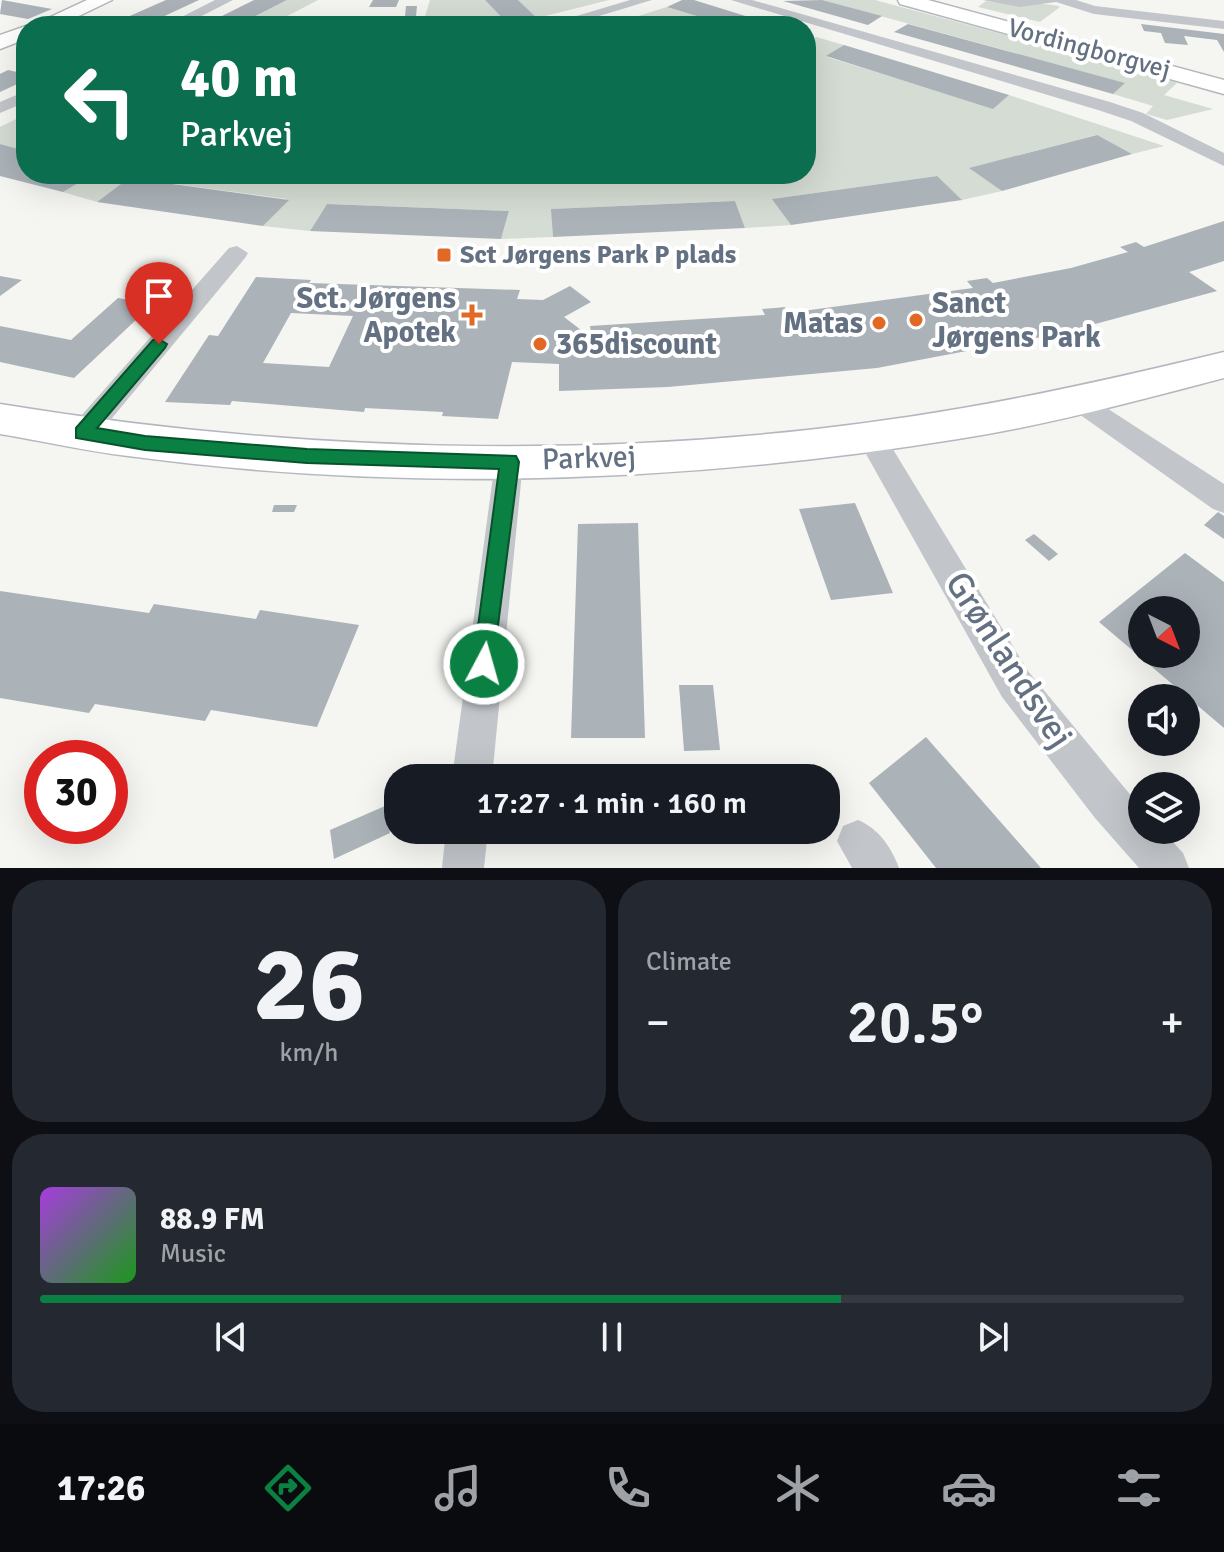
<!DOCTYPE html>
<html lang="en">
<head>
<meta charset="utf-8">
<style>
	:root { --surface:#171b24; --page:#242831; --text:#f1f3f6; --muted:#9ea1a6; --line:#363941; --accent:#0b8043 }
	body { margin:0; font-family:Signika,sans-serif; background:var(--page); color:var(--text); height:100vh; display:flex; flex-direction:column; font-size:30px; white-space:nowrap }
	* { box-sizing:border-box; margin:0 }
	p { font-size:26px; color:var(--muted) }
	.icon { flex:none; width:44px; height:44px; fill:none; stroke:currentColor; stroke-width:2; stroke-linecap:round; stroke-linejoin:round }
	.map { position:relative; height:868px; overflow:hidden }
	.side { display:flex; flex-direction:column; gap:12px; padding:12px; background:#0d0f14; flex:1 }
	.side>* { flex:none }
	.top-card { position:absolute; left:16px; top:16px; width:800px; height:168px; border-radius:32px; box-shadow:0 8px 32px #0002; background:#0b6e4f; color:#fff; overflow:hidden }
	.needle { width:52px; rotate:138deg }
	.fabs { position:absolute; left:1128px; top:596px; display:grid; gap:16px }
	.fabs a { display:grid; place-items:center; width:72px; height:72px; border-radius:50%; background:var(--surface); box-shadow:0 8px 32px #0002; font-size:40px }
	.speed { position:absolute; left:24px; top:740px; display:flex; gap:16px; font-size:40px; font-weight:700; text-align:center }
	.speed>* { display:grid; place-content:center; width:104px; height:104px; border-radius:50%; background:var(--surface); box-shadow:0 8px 32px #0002; line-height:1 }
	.speed .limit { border:12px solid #d22; background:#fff; color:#111 }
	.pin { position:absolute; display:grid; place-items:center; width:68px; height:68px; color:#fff; margin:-82px -34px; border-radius:50% 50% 50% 0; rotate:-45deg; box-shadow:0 0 8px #0007 }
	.pin .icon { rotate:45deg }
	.me { position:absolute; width:88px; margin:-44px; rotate:6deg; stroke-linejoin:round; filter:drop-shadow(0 0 6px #0008) }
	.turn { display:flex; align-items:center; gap:28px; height:168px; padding:0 32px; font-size:36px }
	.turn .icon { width:104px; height:104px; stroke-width:2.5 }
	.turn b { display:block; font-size:56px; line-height:68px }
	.big { font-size:60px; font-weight:600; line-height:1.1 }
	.side .tile { flex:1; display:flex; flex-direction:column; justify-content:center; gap:12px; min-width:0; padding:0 28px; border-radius:32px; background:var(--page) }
	.side .dial { align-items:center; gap:0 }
	.dial b { font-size:104px; line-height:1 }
	.song { display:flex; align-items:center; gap:24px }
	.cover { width:96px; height:96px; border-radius:12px; background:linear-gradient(135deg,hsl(280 70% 55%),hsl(120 70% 35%)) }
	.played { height:8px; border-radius:4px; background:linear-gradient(90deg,var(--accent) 70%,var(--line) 70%) }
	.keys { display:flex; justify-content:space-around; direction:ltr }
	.heat { display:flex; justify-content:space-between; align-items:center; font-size:44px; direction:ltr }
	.side .tiles { flex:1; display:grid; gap:12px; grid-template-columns:1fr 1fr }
	.tile:last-child { grid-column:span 2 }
	.trip { position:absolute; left:384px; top:764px; width:456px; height:80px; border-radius:32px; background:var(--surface); box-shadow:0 8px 32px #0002; font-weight:600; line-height:80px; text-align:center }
	.tabs { display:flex; height:128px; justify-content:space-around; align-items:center; background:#090b0e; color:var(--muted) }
	.tabs .icon { width:56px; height:56px }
	.tabs .current { color:var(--accent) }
	.tabs b { font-size:36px; color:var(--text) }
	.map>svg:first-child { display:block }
</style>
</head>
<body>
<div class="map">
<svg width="1224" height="868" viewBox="0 0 1224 868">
	<rect width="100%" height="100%" fill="#f5f5f2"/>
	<g fill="#d5dcd3">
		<polygon points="287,0 318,0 268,26 236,26"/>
		<polygon points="430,0 485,0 507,23 422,26"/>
		<polygon points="518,0 609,0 537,18"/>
		<polygon points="822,0 875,0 1152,74 1177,83 1164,95 1213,109 1167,120 1146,114 1153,106 1113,94 1124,83"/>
		<path d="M986,1C1004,5 1051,2 1060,7L1040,22L978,7Z"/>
		<polygon points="667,7 730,26 616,23"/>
		<polygon points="816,37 844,45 827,57 993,108 1009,95 1164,146 1132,154 1096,135 970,168 1002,191 962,200 936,176 773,199 791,225 745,228 735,201 552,209 553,237 501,239 509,211 327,204 310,231 263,226 287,199 130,178 97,202 63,192 94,174 806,174 806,43"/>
		<polygon points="26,114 26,151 0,144 0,127"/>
	</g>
	<g fill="#abb2b8" fill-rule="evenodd">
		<polygon points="2,0 52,9 28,19 0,14"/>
		<polygon points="166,0 199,0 143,26 107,26"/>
		<polygon points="254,0 287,0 236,26 210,22"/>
		<polygon points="373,0 399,0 396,7 369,7"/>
		<polygon points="485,0 518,0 537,18 507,23"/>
		<polygon points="682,0 694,0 778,26 730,26 667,7"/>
		<polygon points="822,0 882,16 868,25 783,1"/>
		<polygon points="406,6 417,6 415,26 404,26"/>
		<polygon points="908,24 1125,83 1113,94 894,32"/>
		<polygon points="1141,24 1224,34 1224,52 1217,40 1184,36 1188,45 1165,43 1161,33 1144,31"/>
		<polygon points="844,45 1009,95 993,109 826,56"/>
		<polygon points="8,70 26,74 26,80 0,92 0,74"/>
		<polygon points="1097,135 1132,154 1002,191 969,168"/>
		<polygon points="0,144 26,151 26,174 94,174 63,192 0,176"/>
		<polygon points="937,176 962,200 791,225 772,199"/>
		<polygon points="129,178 289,200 263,226 97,202"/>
		<polygon points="735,201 745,228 553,237 551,209"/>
		<polygon points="327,204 509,211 501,239 310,231"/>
		<path d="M1224,221V261L1189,272L1217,291L1062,333L877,368L668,387L559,391V364L512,362L498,419L442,416L443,412L365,408L364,412L232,401L230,405L165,402L209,335L218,336L256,277L311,280L309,283L520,290L517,299L543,300L570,286L591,302L564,317L585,333H591L590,326L765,315L762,309L775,308L785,307L788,313L973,288L967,281L987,278L993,283L1071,268L1128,252L1120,247L1136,242L1144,247ZM291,313L353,316L329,367L263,363Z"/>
		<polygon points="0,276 22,280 0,296"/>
		<polygon points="118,298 153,304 74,378 0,362 0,326 71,340"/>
		<polygon points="855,503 893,593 831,600 799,509"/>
		<polygon points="274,505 297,505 294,512 272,512"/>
		<polygon points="1218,512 1224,516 1224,539 1204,525"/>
		<polygon points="638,523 645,738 571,738 578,524"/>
		<polygon points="1034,534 1058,554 1049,561 1025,540"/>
		<path d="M1185,553L1224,582V728L1099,622ZM1142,610H1186V654H1142Z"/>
		<polygon points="0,591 149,613 154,604 256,619 260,610 359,625 317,727 211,710 205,721 95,704 89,713 0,698"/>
		<polygon points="679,685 713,685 720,750 684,751"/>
		<polygon points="926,737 1041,868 936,868 869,783"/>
		<polygon points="385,806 390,833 334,859 330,830"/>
	</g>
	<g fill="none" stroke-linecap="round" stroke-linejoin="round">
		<g stroke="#b4b8be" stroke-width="3">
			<g id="secondary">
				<polygon points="87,0 112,0 58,26 31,26"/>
				<polygon points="898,0 928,0 1224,80 1224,94 900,4"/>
				<polygon points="26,26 26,39 0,49 0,35"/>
				<path d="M1224,352V378C1136,401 1048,425 958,439C685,483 403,493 128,456C85,451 43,441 0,434V404C317,456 646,463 963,408C1051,393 1137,373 1224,352Z"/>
			</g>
		</g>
		<g fill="#c2c5c9" fill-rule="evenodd">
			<polygon points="215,0 233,0 182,26 164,26"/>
			<polygon points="630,0 652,0 566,26 543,26"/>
			<polygon points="731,0 752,0 1110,102 1143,113 1224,153 1224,166 1131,121 1098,110"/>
			<polygon points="983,0 1076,0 1095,6 1224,21 1224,29 1094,14 1056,2 1019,7"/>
			<polygon points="26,91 26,102 0,113 0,102"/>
			<polygon points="237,246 248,253 245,258 93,441 83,444 73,441 69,433 73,425 229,248"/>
			<polygon points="1082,392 1224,484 1224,513 1213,509 1072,409 1069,402 1072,395"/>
			<polygon points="870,425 880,428 1028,671 1142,809 1142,830 1162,830 1183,853 1189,868 1139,868 1095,818 1002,697 856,436 860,428"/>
			<polygon points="509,451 519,454 523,462 492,778 452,778 495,462 499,454"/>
			<path d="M858,820C879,829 891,847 899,868H852L837,841L843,826Z"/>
			<polygon points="446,830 488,830 484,868 442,868"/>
		</g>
		<use href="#secondary" fill="#fff" fill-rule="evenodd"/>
	</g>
	<polygon fill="#0b8043" stroke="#07532c" stroke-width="2" points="159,339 167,344 165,348 97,428 145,436 307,449 516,456 519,462 492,672 484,676 476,672 473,664 499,469 307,463 145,450 76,438 76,428 153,340"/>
	<g fill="#e16925" stroke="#fff" stroke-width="3">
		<rect x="436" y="247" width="16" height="16" rx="4"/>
		<path d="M468 303h8v8h8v8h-8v8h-8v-8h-8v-8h8z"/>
		<circle cx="916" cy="320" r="8"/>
		<circle cx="879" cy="323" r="8"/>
		<circle cx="540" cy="344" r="8"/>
	</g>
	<g text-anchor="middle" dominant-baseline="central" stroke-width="8" stroke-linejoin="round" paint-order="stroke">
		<g font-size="26" fill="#647182" stroke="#fff">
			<text transform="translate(1089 49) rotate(15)">Vordingborgvej</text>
		</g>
		<g font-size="26" font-weight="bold" fill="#647182" stroke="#fff" text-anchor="start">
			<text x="460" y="255">Sct Jørgens Park P plads</text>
		</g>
		<g font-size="30" font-weight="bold" fill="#647182" stroke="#fff" text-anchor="end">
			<text x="456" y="298">Sct. Jørgens<tspan x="456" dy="34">Apotek</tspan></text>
			<text x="932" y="303" text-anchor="start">Sanct<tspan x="932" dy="34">Jørgens Park</tspan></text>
			<text x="863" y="323">Matas</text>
			<text x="556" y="344" text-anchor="start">365discount</text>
		</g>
		<g font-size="30" fill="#647182" stroke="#fff">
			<text transform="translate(589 458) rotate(-2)">Parkvej</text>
		</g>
		<g font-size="36" fill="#647182" stroke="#fff">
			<text transform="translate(1009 660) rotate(57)">Grønlandsvej</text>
		</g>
	</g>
</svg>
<div class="fabs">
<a><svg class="needle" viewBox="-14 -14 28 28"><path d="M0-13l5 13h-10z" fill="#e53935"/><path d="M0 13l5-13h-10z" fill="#9ea1a6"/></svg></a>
<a><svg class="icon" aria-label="sound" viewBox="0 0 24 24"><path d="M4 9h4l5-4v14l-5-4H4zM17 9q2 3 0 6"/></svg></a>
<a><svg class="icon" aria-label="layers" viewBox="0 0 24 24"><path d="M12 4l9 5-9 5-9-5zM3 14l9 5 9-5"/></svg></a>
</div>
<div class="speed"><div class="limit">30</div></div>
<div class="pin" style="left:159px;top:344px;background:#d93025"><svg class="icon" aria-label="arrive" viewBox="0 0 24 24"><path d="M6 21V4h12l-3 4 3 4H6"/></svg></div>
<svg class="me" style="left:484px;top:664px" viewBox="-20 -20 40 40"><circle r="17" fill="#0b8043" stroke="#fff" stroke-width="3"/><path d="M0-11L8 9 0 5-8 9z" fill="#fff"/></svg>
<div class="trip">17:27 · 1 min · 160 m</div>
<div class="top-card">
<div class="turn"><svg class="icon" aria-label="left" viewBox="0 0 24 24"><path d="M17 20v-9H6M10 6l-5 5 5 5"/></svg><div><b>40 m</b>Parkvej</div></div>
</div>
</div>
<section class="side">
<div class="tiles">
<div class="tile dial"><b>26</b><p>km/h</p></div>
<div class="tile"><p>Climate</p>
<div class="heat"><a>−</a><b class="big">20.5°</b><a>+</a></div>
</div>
<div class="tile">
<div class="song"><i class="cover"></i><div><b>88.9 FM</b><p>Music</p></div></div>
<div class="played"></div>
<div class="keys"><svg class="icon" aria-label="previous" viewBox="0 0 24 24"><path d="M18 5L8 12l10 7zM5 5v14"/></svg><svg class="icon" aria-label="pause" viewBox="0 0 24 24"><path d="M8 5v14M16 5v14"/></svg><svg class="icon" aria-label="next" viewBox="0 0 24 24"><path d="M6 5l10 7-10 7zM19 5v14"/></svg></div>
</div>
</div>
</section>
<nav class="tabs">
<b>17:26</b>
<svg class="icon current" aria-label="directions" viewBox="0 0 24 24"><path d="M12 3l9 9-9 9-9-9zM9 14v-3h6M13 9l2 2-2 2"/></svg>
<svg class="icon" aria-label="music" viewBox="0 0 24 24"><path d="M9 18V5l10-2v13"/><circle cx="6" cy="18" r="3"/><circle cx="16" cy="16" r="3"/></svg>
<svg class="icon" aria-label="phone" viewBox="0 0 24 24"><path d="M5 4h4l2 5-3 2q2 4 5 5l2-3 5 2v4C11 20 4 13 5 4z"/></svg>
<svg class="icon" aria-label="climate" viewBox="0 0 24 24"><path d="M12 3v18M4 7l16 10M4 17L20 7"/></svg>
<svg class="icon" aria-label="car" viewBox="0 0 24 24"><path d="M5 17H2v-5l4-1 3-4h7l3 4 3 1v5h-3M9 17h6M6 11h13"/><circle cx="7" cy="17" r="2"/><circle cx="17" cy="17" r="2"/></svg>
<svg class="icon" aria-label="filters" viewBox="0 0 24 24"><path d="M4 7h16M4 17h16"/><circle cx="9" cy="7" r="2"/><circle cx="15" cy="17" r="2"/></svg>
</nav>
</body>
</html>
